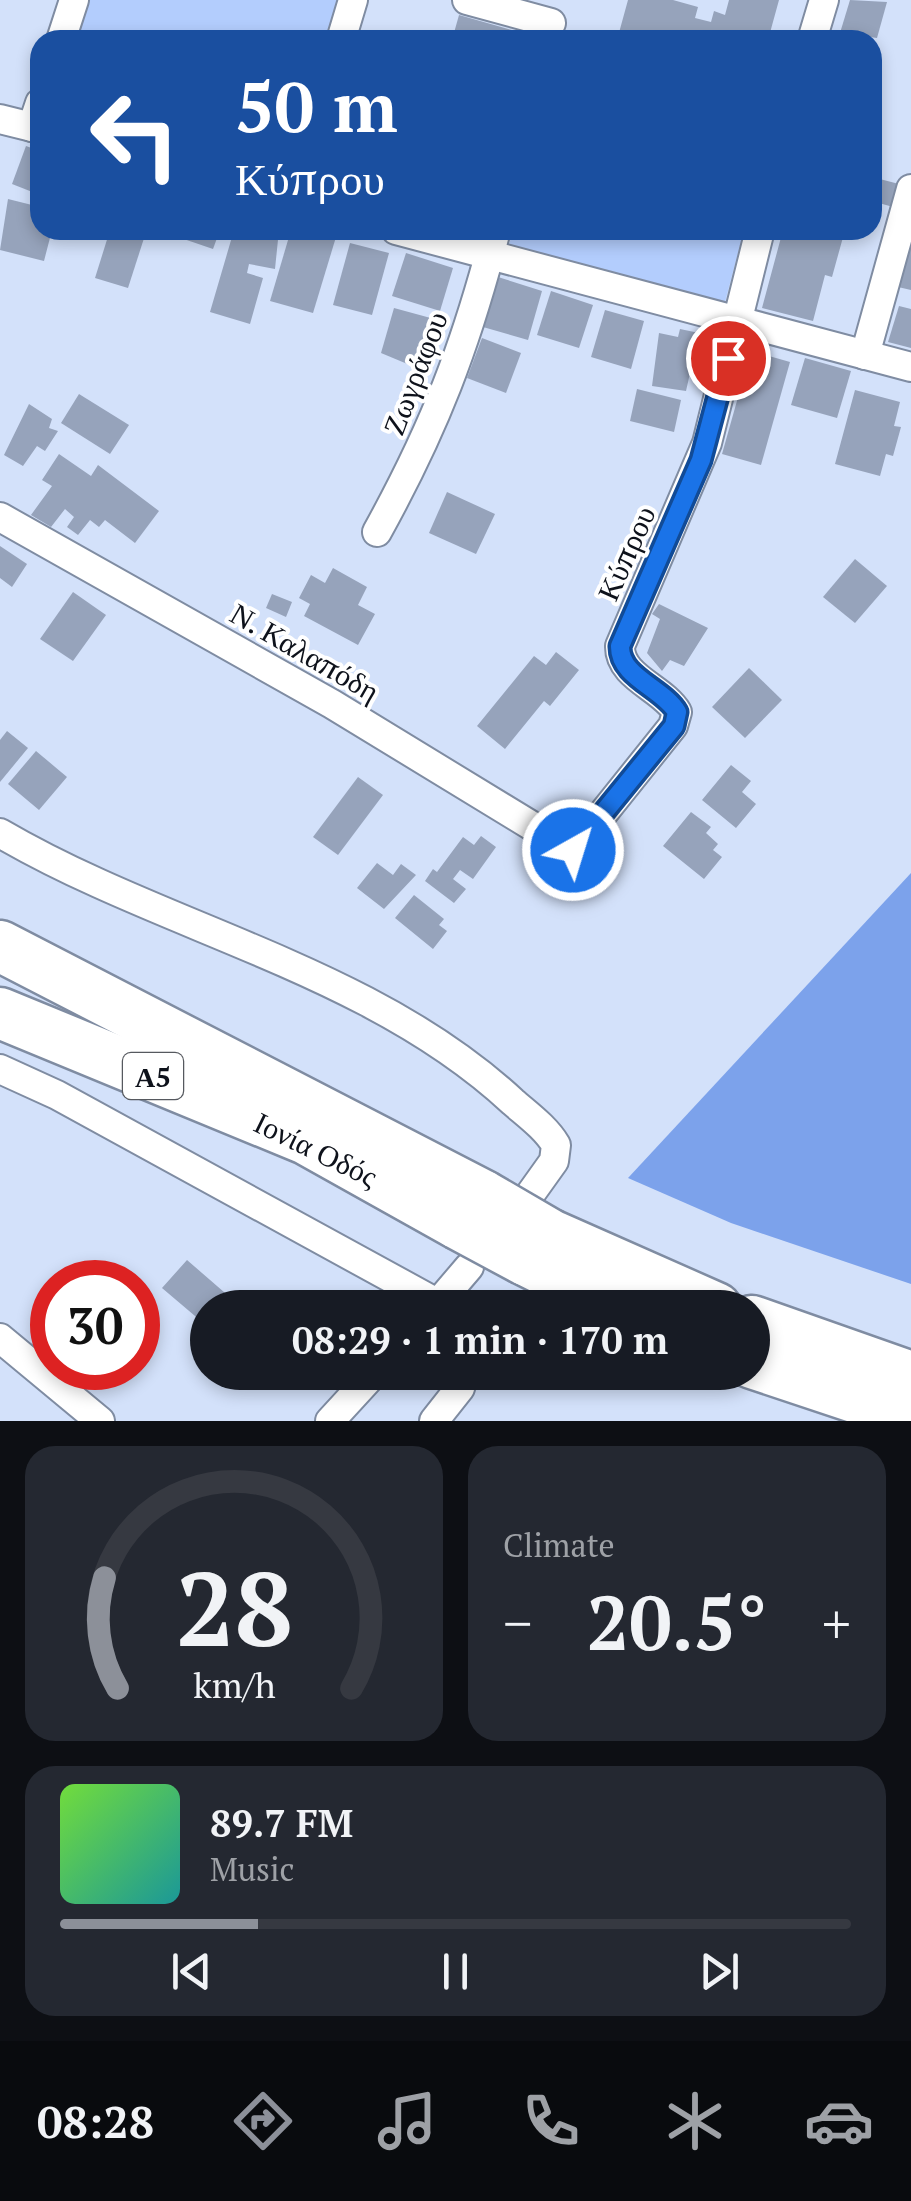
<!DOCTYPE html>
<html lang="en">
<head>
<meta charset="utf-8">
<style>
	:root { --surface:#171b24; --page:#242831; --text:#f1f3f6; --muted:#9ea1a6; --line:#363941; --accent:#8c9099 }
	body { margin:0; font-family:"PT Serif",serif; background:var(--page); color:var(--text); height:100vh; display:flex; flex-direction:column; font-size:38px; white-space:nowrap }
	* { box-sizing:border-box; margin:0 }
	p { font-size:32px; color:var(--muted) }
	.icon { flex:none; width:55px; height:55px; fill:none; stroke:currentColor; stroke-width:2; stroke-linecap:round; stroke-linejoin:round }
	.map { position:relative; height:1421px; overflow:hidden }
	.panel { display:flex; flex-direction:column; gap:25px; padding:25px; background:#0d0f14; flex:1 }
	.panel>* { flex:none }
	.hud { position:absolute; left:30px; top:30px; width:852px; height:210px; border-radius:30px; box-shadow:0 5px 15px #0003; background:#1a4fa0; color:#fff; overflow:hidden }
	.speed { position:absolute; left:30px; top:1260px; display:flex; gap:20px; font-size:50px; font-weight:700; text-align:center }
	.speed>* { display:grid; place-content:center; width:130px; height:130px; border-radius:50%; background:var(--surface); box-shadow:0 5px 15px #0003; line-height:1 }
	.speed .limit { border:15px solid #d22; background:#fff; color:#111 }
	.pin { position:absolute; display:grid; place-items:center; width:85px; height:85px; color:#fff; margin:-42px; border:5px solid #fff; border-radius:50%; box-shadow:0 2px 10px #0007 }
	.me { position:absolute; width:110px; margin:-55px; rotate:39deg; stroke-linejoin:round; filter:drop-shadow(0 0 8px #0008) }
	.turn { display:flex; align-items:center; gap:35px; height:210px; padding:0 40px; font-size:45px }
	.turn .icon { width:130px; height:130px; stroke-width:2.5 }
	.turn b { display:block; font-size:70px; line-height:85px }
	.big { font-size:75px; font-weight:700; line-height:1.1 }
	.panel .tile { flex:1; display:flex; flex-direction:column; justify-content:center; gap:15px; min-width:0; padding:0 35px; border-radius:30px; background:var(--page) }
	.panel .dial { align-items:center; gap:0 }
	.dial svg { height:260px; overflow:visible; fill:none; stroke:var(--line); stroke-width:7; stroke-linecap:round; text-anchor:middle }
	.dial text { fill:var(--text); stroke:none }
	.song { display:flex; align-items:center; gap:30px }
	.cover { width:120px; height:120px; border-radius:15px; background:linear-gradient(135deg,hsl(100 70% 55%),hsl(180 70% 35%)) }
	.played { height:10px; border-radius:5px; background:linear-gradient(90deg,var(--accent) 25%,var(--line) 25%) }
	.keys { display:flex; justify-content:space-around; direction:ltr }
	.heat { display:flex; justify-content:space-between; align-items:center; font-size:55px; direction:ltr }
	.panel .tiles { flex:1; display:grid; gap:25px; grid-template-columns:1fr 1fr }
	.tile:last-child { grid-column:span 2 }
	.trip { position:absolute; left:190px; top:1290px; width:580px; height:100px; border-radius:50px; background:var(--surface); box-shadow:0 5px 15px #0003; font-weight:700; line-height:100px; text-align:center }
	.tabs { display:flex; height:160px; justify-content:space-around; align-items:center; background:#090b0e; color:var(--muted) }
	.tabs .icon { width:70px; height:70px }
	.tabs .selected { color:var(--accent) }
	.tabs b { font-size:45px; color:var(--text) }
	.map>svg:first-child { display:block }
</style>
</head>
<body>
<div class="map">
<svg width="911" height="1421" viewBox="0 0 911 1421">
	<rect width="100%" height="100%" fill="#d3e1fa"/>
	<g fill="#b3cdfd">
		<polygon points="88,0 338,0 325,40 76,40"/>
		<polygon points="513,230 744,230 724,306 509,245"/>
	</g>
	<polygon fill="#7ca2eb" points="911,873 911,1284 731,1223 628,1178"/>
	<g fill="#96a3bb">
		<polygon points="628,0 673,0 698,7 695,18 711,22 714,11 725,15 729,0 779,0 768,40 617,40"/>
		<polygon points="850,0 887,2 877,38 840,33"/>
		<polygon points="459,15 526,34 524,40 452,40"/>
		<polygon points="26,146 40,151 40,195 12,184"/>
		<polygon points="872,177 899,184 893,207 872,201"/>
		<polygon points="8,199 40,207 40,230 52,230 44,261 0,250"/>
		<polygon points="110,230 146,232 128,288 95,278"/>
		<polygon points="174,230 220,230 213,249 172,235"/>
		<polygon points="234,230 279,230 275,269 249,264 247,273 263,278 250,324 210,312"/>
		<polygon points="291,230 336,237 313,313 270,301"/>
		<polygon points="783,230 845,230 832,277 825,275 813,321 762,308"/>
		<polygon points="910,242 911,242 911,290 898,287"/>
		<polygon points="350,243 389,253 372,315 333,305"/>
		<polygon points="406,253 453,268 440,311 392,296"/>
		<polygon points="498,277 542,291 528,340 483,327"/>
		<polygon points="551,291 593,305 579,348 537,335"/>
		<polygon points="899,306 911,309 911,348 888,342"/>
		<polygon points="394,308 438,320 417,368 381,353"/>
		<polygon points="605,310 644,321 631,369 591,357"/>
		<polygon points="680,329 699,333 686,391 652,386 659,333 678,337"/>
		<polygon points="482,338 521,353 506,393 467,378"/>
		<polygon points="751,351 790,362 761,465 722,454"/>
		<polygon points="805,358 851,371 837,418 791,405"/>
		<polygon points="637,389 681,400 674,432 630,421"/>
		<polygon points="855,390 900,402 894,426 901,427 893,456 886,454 880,476 835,464"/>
		<polygon points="79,394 129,425 110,454 61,423"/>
		<polygon points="29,404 52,419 49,428 58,431 45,451 37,446 23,466 4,455"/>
		<polygon points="59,454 91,476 98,465 159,511 135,543 105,520 99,527 90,520 78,535 67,527 74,517 65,509 51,527 31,515 52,486 42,480"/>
		<polygon points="447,492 495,514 476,554 429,533"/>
		<polygon points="0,546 27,564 12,587 0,578"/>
		<polygon points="855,559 887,586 855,623 823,597"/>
		<polygon points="333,568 367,587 358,605 375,614 358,645 304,616 310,604 299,598 311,575 325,583"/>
		<polygon points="73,592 106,615 73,661 40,639"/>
		<polygon points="272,594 292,602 286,617 266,608"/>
		<polygon points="659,604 708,628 684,666 670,660 662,671 647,653 660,619 652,614"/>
		<polygon points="556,652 579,670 550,706 544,701 505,749 477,726 534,656 546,665"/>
		<polygon points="749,668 782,700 745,738 712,707"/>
		<polygon points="7,731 28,748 0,782 0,740"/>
		<polygon points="36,751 67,777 39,810 8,784"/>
		<polygon points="731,765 751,781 742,792 756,804 736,828 702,800"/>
		<polygon points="358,777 383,795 338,855 313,837"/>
		<polygon points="691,812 711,827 706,833 718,844 713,850 722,857 704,879 663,846"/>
		<polygon points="481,836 496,847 473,879 460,870 453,879 466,889 454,903 425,881 433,869 437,872 463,837 474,845"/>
		<polygon points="377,863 393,875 401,864 416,875 384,909 357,888"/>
		<polygon points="414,895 444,919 439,925 447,931 433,949 395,918"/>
		<polygon points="187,1260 232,1299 225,1308 208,1308 208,1327 162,1288"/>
	</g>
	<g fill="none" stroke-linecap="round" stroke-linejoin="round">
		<g stroke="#7f8ca2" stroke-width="32">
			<g id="street">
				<polyline points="467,0 551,23"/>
				<polyline points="61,40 74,0"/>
				<polyline points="341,40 353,0"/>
				<polyline points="812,40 824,0"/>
				<polyline points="0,119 40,129"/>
				<polyline points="32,127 40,103"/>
				<polyline points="396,230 911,367"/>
				<polyline points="865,355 911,189"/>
				<path d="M0,517L332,704L573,851L673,726L677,712C663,688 619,677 620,646L707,443L760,230"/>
				<path d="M377,532C435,427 466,346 496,230"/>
				<path d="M0,833C166,930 370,969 513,1102C528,1115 546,1128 556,1145L554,1161L529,1196"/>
				<polyline points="0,1069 57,1095 446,1308"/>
				<polyline points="434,1308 469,1267"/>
				<polyline points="0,1338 100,1421"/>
				<polyline points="330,1421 375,1372"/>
				<polyline points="434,1421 460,1388 464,1372"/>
			</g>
		</g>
		<g stroke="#7f8ca2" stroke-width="55">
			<g id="highway">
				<polyline points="0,946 484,1196"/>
				<polyline points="0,1013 306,1139 458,1224"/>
				<polyline points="551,1235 716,1308"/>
				<polyline points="525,1260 621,1308"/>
				<polyline points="752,1321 911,1377"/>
				<polyline points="752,1363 911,1416"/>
			</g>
		</g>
		<use href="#street" stroke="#fff" stroke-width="28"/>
		<use href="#highway" stroke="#fff" stroke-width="50"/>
		<g stroke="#7f8ca2" stroke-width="55" stroke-linecap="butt">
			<g id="highway-bridge">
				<polyline points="484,1196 551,1235"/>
				<polyline points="458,1224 525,1260"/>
			</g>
		</g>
		<use href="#highway-bridge" stroke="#fff" stroke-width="50"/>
	</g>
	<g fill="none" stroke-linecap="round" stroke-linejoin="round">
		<g stroke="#114b97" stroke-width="25">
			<path id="route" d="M573,850L674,726L677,712C663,688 619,677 620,646L701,460L728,358"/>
		</g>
		<use href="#route" stroke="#1a73e8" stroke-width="18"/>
	</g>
	<g text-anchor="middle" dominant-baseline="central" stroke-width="8" stroke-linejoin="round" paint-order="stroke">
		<rect fill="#fff" stroke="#56595f" stroke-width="2.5" x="123" y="1053" width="60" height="46" rx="8"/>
		<g font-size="28" font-weight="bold" fill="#0e121b">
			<text x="153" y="1076">Α5</text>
		</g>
		<g font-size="30" fill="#0e121b" stroke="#fff">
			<text transform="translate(415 373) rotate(-69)">Ζωγράφου</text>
			<text transform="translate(626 553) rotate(-66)">Κύπρου</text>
			<text transform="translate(305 652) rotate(30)">Ν. Καλαπόδη</text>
			<text transform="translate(316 1149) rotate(26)">Ιονία Οδός</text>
		</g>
	</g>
</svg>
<div class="speed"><div class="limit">30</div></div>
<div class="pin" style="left:728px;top:358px;background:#d93025"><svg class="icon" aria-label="arrive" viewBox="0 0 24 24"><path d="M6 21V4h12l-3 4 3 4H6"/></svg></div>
<svg class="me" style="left:573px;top:850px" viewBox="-20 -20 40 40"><circle r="17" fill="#1a73e8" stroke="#fff" stroke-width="3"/><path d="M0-11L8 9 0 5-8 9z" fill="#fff"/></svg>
<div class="trip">08:29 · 1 min · 170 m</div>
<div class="hud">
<div class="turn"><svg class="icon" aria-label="left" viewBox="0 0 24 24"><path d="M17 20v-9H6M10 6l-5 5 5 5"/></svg><div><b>50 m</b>Κύπρου</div></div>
</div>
</div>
<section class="panel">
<div class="tiles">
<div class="tile dial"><svg viewBox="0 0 100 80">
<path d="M14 69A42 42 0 1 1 86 69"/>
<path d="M14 69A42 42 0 0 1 10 35" stroke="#8c9099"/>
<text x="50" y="56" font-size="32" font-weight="700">28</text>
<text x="50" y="72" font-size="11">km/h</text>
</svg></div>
<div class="tile"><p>Climate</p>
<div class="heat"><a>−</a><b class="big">20.5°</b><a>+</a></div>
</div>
<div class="tile">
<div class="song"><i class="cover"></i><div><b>89.7 FM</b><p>Music</p></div></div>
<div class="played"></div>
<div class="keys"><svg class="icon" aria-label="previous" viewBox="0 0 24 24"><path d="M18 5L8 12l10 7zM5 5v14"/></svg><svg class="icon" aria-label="pause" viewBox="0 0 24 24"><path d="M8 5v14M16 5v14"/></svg><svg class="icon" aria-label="next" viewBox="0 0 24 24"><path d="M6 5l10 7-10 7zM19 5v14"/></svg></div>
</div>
</div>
</section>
<nav class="tabs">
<b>08:28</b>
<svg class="icon selected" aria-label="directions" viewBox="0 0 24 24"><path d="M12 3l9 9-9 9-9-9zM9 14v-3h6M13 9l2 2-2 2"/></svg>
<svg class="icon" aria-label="music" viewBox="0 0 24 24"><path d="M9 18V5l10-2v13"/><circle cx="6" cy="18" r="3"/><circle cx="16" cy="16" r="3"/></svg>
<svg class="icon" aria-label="phone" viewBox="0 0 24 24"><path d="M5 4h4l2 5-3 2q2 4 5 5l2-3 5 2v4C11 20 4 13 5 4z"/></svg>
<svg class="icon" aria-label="climate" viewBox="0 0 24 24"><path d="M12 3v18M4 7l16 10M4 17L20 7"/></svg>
<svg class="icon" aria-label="car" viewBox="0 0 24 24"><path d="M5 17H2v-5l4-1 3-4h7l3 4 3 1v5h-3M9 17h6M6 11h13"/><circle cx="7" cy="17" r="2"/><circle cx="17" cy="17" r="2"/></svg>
</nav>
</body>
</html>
